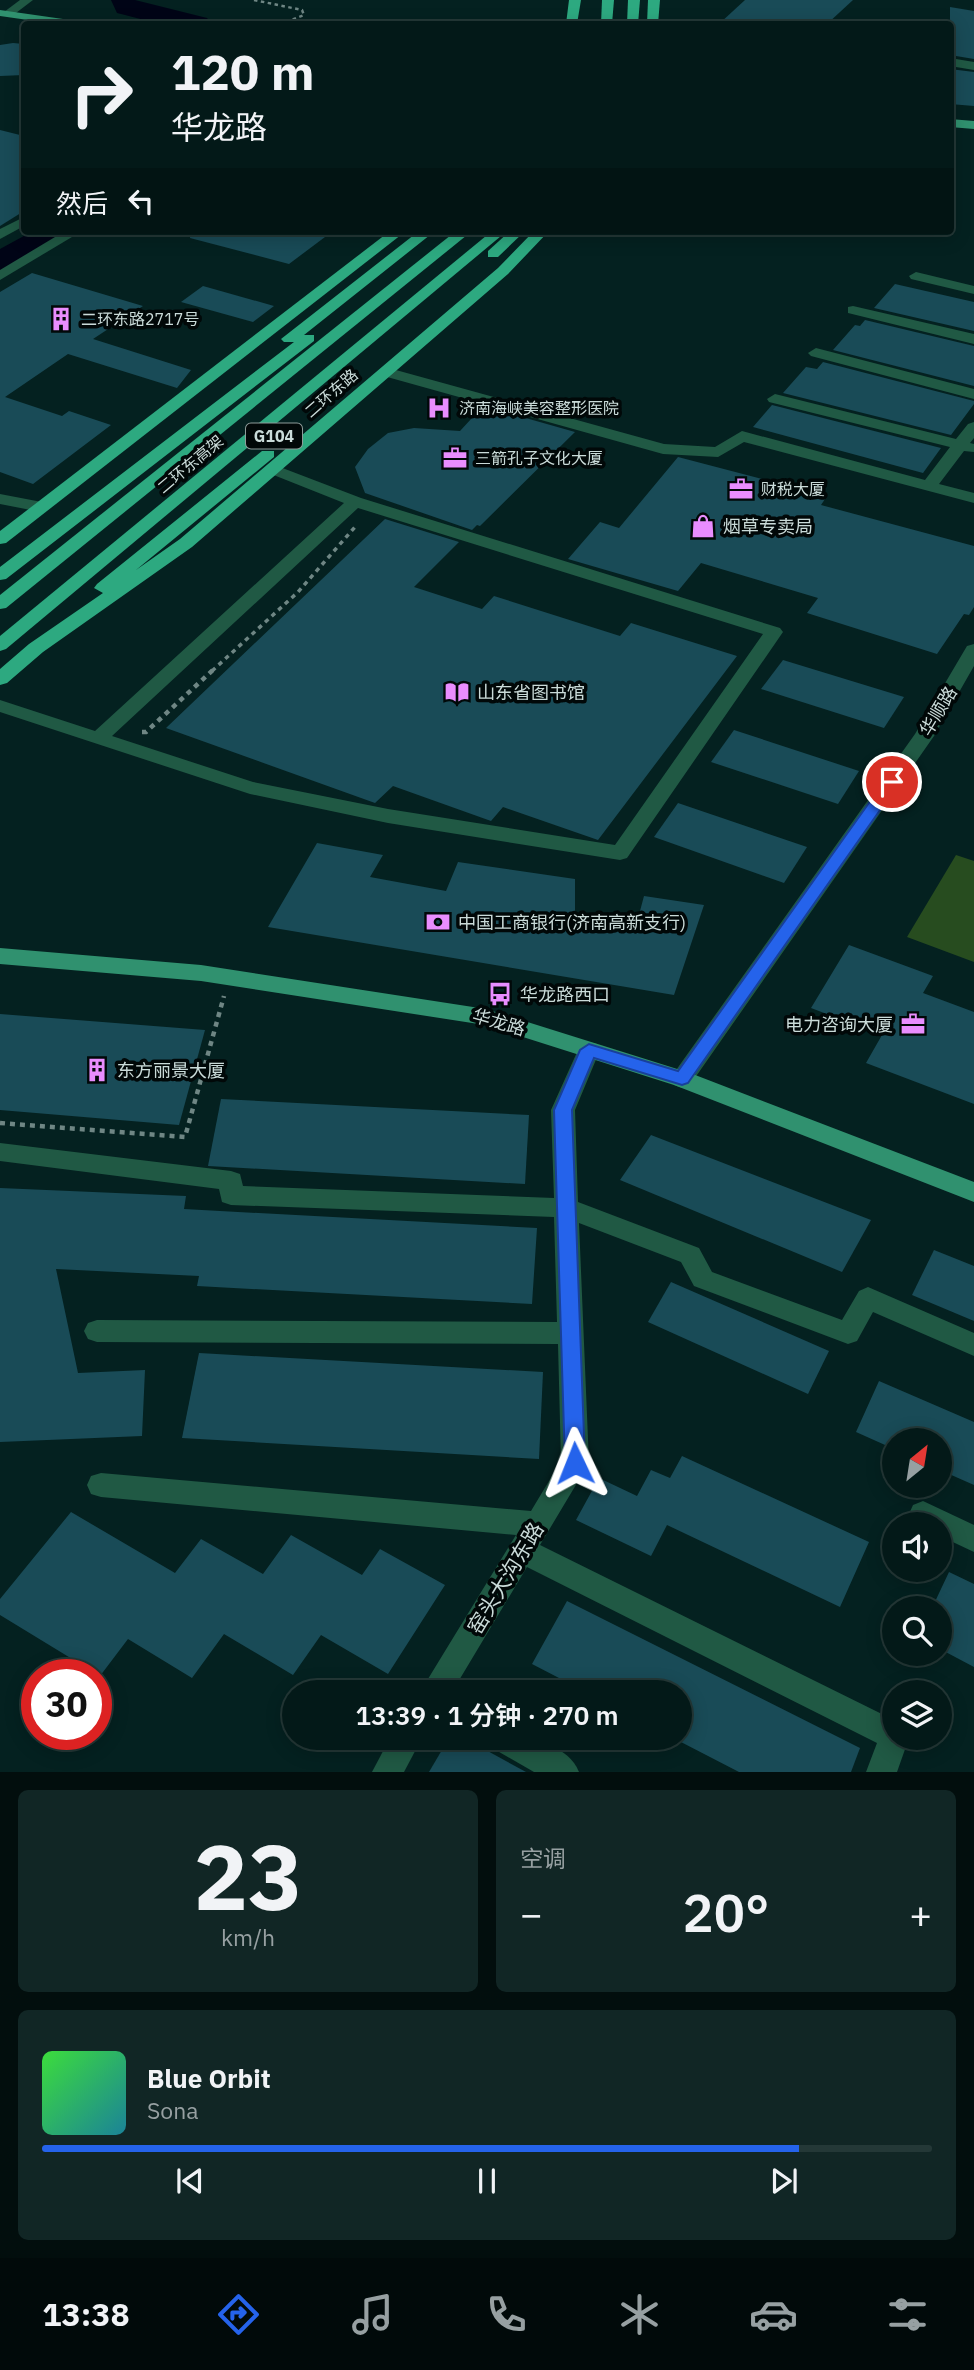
<!DOCTYPE html>
<html lang="zh">
<head>
<meta charset="utf-8">
<style>
	:root { --surface:#031918; --page:#112625; --text:#f1f3f6; --muted:#97a0a2; --line:#243837; --accent:#2563eb }
	body { margin:0; font-family:"IBM Plex Sans","Noto Sans SC",sans-serif; background:var(--page); color:var(--text); height:100vh; display:flex; flex-direction:column; font-size:26px; white-space:nowrap }
	* { box-sizing:border-box; margin:0 }
	p { font-size:23px; color:var(--muted) }
	.icon { flex:none; width:38px; height:38px; fill:none; stroke:currentColor; stroke-width:2; stroke-linecap:round; stroke-linejoin:round }
	.map { position:relative; height:1772px; overflow:hidden }
	.drawer { display:flex; flex-direction:column; gap:18px; padding:18px; background:#020e0d; flex:1 }
	.drawer>* { flex:none }
	.hud { position:absolute; left:21px; top:21px; width:933px; height:214px; border-radius:7px; box-shadow:0 4px 18px #0003,0 0 0 2px var(--line); background:#031918; color:var(--text); overflow:hidden }
	.needle { width:46px; rotate:30deg }
	.tools { position:absolute; left:882px; top:1428px; display:grid; gap:14px }
	.tools a { display:grid; place-items:center; width:70px; height:70px; border-radius:50%; background:var(--surface); box-shadow:0 4px 18px #0003,0 0 0 2px var(--line); font-size:35px }
	.speed { position:absolute; left:21px; top:1659px; display:flex; gap:14px; font-size:35px; font-weight:700; text-align:center }
	.speed>* { display:grid; place-content:center; width:91px; height:91px; border-radius:50%; background:var(--surface); box-shadow:0 4px 18px #0003,0 0 0 2px var(--line); line-height:1 }
	.speed .limit { border:10px solid #d22; background:#fff; color:#111 }
	.pin { position:absolute; display:grid; place-items:center; width:60px; height:60px; color:#fff; margin:-30px; border:4px solid #fff; border-radius:50%; box-shadow:0 2px 7px #0007 }
	.me { position:absolute; width:77px; margin:-38px; rotate:358deg; stroke-linejoin:round; filter:drop-shadow(0 0 5px #0008) }
	.turn { display:flex; align-items:center; gap:24px; height:147px; padding:0 35px; font-size:32px }
	.turn .icon { width:91px; height:91px; stroke-width:2.5 }
	.turn b { display:block; font-size:49px; line-height:60px }
	.then { display:flex; align-items:center; height:66px; padding:0 35px; background:#0003; gap:14px; font-size:26px }
	.big { font-size:52px; font-weight:600; line-height:1.1 }
	.drawer .tile { flex:1; display:flex; flex-direction:column; justify-content:center; gap:10px; min-width:0; padding:0 24px; border-radius:10px; background:var(--page) }
	.drawer .dial { align-items:center; gap:0 }
	.dial b { font-size:91px; line-height:1 }
	.song { display:flex; align-items:center; gap:21px }
	.cover { width:84px; height:84px; border-radius:10px; background:linear-gradient(135deg,hsl(120 70% 55%),hsl(190 70% 35%)) }
	.played { height:7px; border-radius:4px; background:linear-gradient(90deg,var(--accent) 85%,var(--line) 85%) }
	.keys { display:flex; justify-content:space-around; direction:ltr }
	.heat { display:flex; justify-content:space-between; align-items:center; font-size:38px; direction:ltr }
	.drawer .tiles { flex:1; display:grid; gap:18px; grid-template-columns:1fr 1fr }
	.tile:last-child { grid-column:span 2 }
	.trip { position:absolute; left:282px; top:1680px; width:410px; height:70px; border-radius:35px; background:var(--surface); box-shadow:0 4px 18px #0003,0 0 0 2px var(--line); font-weight:600; line-height:70px; text-align:center }
	.dock { display:flex; height:112px; justify-content:space-around; align-items:center; background:#010a0a; color:var(--muted) }
	.dock .icon { width:49px; height:49px }
	.dock .on { color:var(--accent) }
	.dock b { font-size:32px; color:var(--text) }
	.map>svg:first-child { display:block }
</style>
</head>
<body>
<div class="map">
<svg width="974" height="1772" viewBox="0 0 974 1772">
	<rect width="100%" height="100%" fill="#042120"/>
	<polygon fill="#274c1f" points="956,855 974,861 974,962 907,937"/>
	<g fill="none" stroke-linecap="round" stroke-linejoin="round">
		<g fill="#000416" fill-rule="evenodd">
			<path d="M111,0H135L207,18L211,23C183,32 145,20 117,13Z"/>
			<polygon points="33,231 70,231 66,237 11,269 0,271 0,249"/>
		</g>
	</g>
	<g fill="#194b57">
		<polygon points="745,0 853,0 827,24 720,23"/>
		<polygon points="950,7 974,11 974,59 950,55"/>
		<polygon points="13,43 24,44 24,75 0,76 0,45"/>
		<polygon points="950,69 974,72 974,106 950,104"/>
		<polygon points="0,130 24,136 24,211 0,226"/>
		<polygon points="191,231 333,231 289,264 190,238"/>
		<polygon points="32,273 143,306 93,339 191,370 177,388 68,354 5,397 62,416 69,411 111,425 33,484 0,472 0,292"/>
		<polygon points="895,284 974,302 974,331 874,308"/>
		<polygon points="203,286 274,306 253,322 181,302"/>
		<polygon points="865,320 974,346 974,386 833,350 855,325 860,326"/>
		<polygon points="823,362 974,401 974,404 951,435 783,393 806,367 817,369"/>
		<polygon points="772,405 941,448 923,473 753,427"/>
		<polygon points="483,406 575,432 480,526 477,525 472,530 365,493 355,467 368,449 388,433 414,428 460,431"/>
		<polygon points="678,457 827,496 821,505 974,546 974,607 969,615 964,614 937,654 807,613 818,598 701,563 678,591 568,559 600,522 619,528"/>
		<polygon points="385,519 459,542 414,587 482,609 494,596 620,636 631,623 737,656 598,840 503,807 491,821 393,786 375,803 166,728"/>
		<polygon points="783,660 904,697 884,728 761,689"/>
		<polygon points="734,730 859,771 838,804 711,762"/>
		<polygon points="678,803 807,847 784,883 654,837"/>
		<polygon points="317,843 383,855 370,877 446,891 458,862 575,879 575,918 636,926 644,896 704,905 674,995 268,927"/>
		<polygon points="849,945 933,976 923,993 974,1012 974,1104 866,1063 882,1035 811,1008"/>
		<polygon points="0,1014 205,1030 179,1125 0,1110"/>
		<polygon points="221,1099 529,1115 525,1184 208,1166"/>
		<polygon points="651,1135 871,1220 842,1272 620,1180"/>
		<polygon points="0,1188 186,1196 184,1209 537,1228 532,1304 197,1286 199,1276 56,1269 78,1373 145,1370 142,1436 0,1442"/>
		<polygon points="934,1250 974,1266 974,1321 912,1295"/>
		<polygon points="671,1282 829,1351 808,1394 648,1322"/>
		<polygon points="199,1353 543,1372 539,1459 182,1438"/>
		<polygon points="879,1381 974,1422 974,1485 940,1470 940,1440 894,1440 894,1449 856,1432"/>
		<polygon points="682,1456 869,1542 840,1607 667,1525 651,1556 576,1520 599,1478 637,1496 651,1470 670,1478"/>
		<polygon points="71,1512 175,1573 201,1539 263,1574 291,1535 362,1575 380,1549 445,1585 388,1674 321,1635 293,1675 224,1634 192,1678 128,1639 100,1676 0,1615 0,1599"/>
		<polygon points="949,1572 974,1584 974,1667 940,1649 940,1608 932,1608"/>
		<polygon points="567,1601 860,1748 851,1772 739,1772 679,1741 679,1692 586,1692 532,1664"/>
		<polygon points="449,1738 464,1738 526,1772 429,1772"/>
	</g>
	<g fill="none" stroke-linecap="round" stroke-linejoin="round">
		<polyline stroke="#6f8684" stroke-width="2.5" stroke-dasharray="3.5 3.5" stroke-linecap="butt" points="254,0 302,10 304,15 281,24"/>
		<polyline stroke="#6f8684" stroke-width="3.5" stroke-dasharray="4.5 4.5" stroke-linecap="butt" points="212,671 298,592 355,527"/>
		<g stroke="#6f8684" stroke-width="4.5" stroke-dasharray="5 5" stroke-linecap="butt">
			<polyline points="142,732 146,732 214,669"/>
			<polyline points="0,1123 185,1137 224,996"/>
		</g>
		<g fill="#205944" fill-rule="evenodd">
			<polygon points="20,0 33,0 12,16 4,16 4,12"/>
			<polygon points="950,58 974,62 974,70 950,66"/>
			<polygon points="24,217 24,226 0,239 0,229"/>
			<polygon points="65,231 82,231 0,280 0,270"/>
			<polygon points="916,272 974,286 974,294 911,279 909,276"/>
			<polygon points="853,306 974,334 974,344 848,313 848,307"/>
			<polygon points="816,348 974,389 974,399 811,356 808,353"/>
			<polygon points="385,367 664,444 715,447 742,431 925,480 950,447 769,402 767,399 775,394 956,439 968,424 974,422 974,438 970,443 974,444 974,452 964,451 939,484 974,493 974,503 744,442 718,457 663,454 380,375 380,369"/>
			<path d="M272,464L361,498L780,628L783,632L627,858L620,860L388,823L250,794L0,712V700L95,731L344,503L266,472L264,469ZM358,508L763,634L615,845L388,809L253,782L112,736Z"/>
			<polygon points="0,494 47,503 49,507 41,512 0,504"/>
			<polygon points="974,644 974,666 934,736 690,1085 682,1088 674,1085 670,1079 674,1073 915,734 967,646"/>
			<polygon points="589,1042 597,1044 600,1050 575,1110 578,1202 699,1248 712,1272 842,1320 859,1291 868,1287 974,1333 974,1356 873,1312 857,1341 848,1344 694,1286 681,1262 579,1223 589,1463 540,1545 894,1720 894,1738 909,1738 897,1772 866,1772 877,1743 527,1567 452,1692 420,1692 516,1535 101,1497 91,1494 87,1485 91,1476 101,1473 531,1511 561,1461 558,1344 97,1342 88,1339 84,1331 88,1323 97,1320 557,1322 554,1217 231,1205 222,1202 219,1189 0,1161 0,1143 231,1171 240,1174 243,1186 554,1198 551,1110 578,1050 581,1044"/>
			<polygon points="923,1501 974,1525 974,1552 940,1536 940,1524 913,1523 909,1514 913,1505"/>
			<polygon points="390,1738 422,1738 404,1772 372,1772"/>
			<path d="M490,1738C519,1737 566,1740 579,1772H534L494,1749Z"/>
		</g>
		<g fill="#30916f" fill-rule="evenodd">
			<polygon points="0,10 77,21 83,24 56,24 0,16"/>
			<polygon points="950,119 974,121 974,129 950,127"/>
			<polygon points="0,948 201,965 486,1009 690,1073 974,1182 974,1202 674,1085 485,1025 201,981 0,964"/>
		</g>
		<g fill="#2da980" fill-rule="evenodd">
			<polygon points="569,0 581,0 577,24 566,24"/>
			<polygon points="602,0 614,0 612,24 601,24"/>
			<polygon points="628,0 640,0 638,24 627,24"/>
			<polygon points="648,0 660,0 658,24 647,24"/>
			<polygon points="390,231 406,231 6,543 0,544 0,531"/>
			<polygon points="419,231 435,231 304,335 314,335 314,341 6,579 0,580 0,567 294,342 284,342 281,339"/>
			<polygon points="456,231 472,231 6,608 0,609 0,595"/>
			<polygon points="492,231 507,231 6,649 0,651 0,636"/>
			<polygon points="510,231 525,231 498,257 488,257 488,251"/>
			<polygon points="534,231 549,231 508,274 192,547 43,652 7,683 0,685 0,669 29,644 103,593 94,588 97,584 262,451 274,451 274,457 136,570 180,539 498,268"/>
		</g>
	</g>
	<polygon fill="#2563eb" stroke="#184099" stroke-width="2" points="892,777 899,782 897,786 688,1083 682,1085 594,1058 572,1110 585,1463 582,1469 575,1472 568,1469 565,1463 554,1110 580,1050 589,1044 678,1071 886,779"/>
	<defs>
		<g id="building-bare" transform="scale(1.89)"><path d="M-4-6H4V6H1V3H-1V6H-4ZM-2.5-4.3h1.7v1.8h-1.7ZM.8-4.3h1.7v1.8H.8ZM-2.5-1h1.7V.8h-1.7ZM.8-1h1.7V.8H.8Z" fill="#e98dfe" stroke="#010808" stroke-width="2.5" paint-order="stroke"/></g>
		<g id="hospital-bare" transform="scale(1.89)"><path d="M-5-5h3v3.5h4V-5h3V5h-3V1.5h-4V5h-3Z" fill="#e98dfe" stroke="#010808" stroke-width="2.5" paint-order="stroke"/></g>
		<g id="office-bare" transform="scale(1.89)"><path d="M-6-3h4V-5.5h4V-3h4V5H-6ZM-1-4.5V-3h2v-1.5ZM-6 0V1H6V0Z" fill="#e98dfe" stroke="#010808" stroke-width="2.5" paint-order="stroke"/></g>
		<g id="shop-bare" transform="scale(1.89)"><path d="M-5-2.5h2.3a2.7 3.5 0 0 1 5.4 0H5L5.5 6h-11ZM-1.5-2.5h3a1.5 2.3 0 0 0-3 0Z" fill="#e98dfe" stroke="#010808" stroke-width="2.5" paint-order="stroke"/></g>
		<g id="library-bare" transform="scale(1.89)"><path d="M-6-4Q-3-5.5-.7-3.5V5Q-3 3-6 4ZM6-4Q3-5.5 .7-3.5V5Q3 3 6 4Z" fill="#e98dfe" stroke="#010808" stroke-width="2.5" paint-order="stroke"/></g>
		<g id="bank-bare" transform="scale(1.89)"><path d="M-6-4H6V4H-6ZM0-2.3a2.3 2.3 0 1 0 0 4.6a2.3 2.3 0 1 0 0-4.6Z" fill="#e98dfe" stroke="#010808" stroke-width="2.5" paint-order="stroke"/></g>
		<g id="bus-bare" transform="scale(1.89)"><path d="M-5-6H5V4H4V6H2V4H-2V6H-4V4H-5ZM-3.5-4V0h7V-4ZM-3.5 1.2v1.5H-2V1.2ZM2 1.2v1.5H3.5V1.2Z" fill="#e98dfe" stroke="#010808" stroke-width="2.5" paint-order="stroke"/></g>
	</defs>
	<g fill-rule="evenodd">
		<use href="#building-bare" x="61" y="319"/>
		<use href="#hospital-bare" x="439" y="408"/>
		<use href="#office-bare" x="455" y="458"/>
		<use href="#office-bare" x="741" y="489"/>
		<use href="#shop-bare" x="703" y="526"/>
		<use href="#library-bare" x="457" y="692"/>
		<use href="#bank-bare" x="438" y="922"/>
		<use href="#bus-bare" x="500" y="994"/>
		<use href="#office-bare" x="913" y="1024"/>
		<use href="#building-bare" x="97" y="1070"/>
	</g>
	<g text-anchor="middle" dominant-baseline="central" stroke-width="7" stroke-linejoin="round" paint-order="stroke">
		<g font-size="16" fill="#cadbd9" stroke="#010808" text-anchor="start">
			<text x="81" y="319">二环东路2717号</text>
			<text x="459" y="408">济南海峡美容整形医院</text>
			<text x="475" y="458">三箭孔子文化大厦</text>
			<text x="761" y="489">财税大厦</text>
		</g>
		<g font-size="16" fill="#cadbd9" stroke="#010808">
			<text transform="translate(331 393) rotate(-41)">二环东路</text>
			<text transform="translate(190 464) rotate(-40)">二环东高架</text>
		</g>
		<rect fill="#010808" stroke="#8e9c9a" stroke-width="2" x="246" y="423.5" width="56" height="25" rx="5"/>
		<g font-size="16" font-weight="bold" fill="#cadbd9">
			<text x="274" y="436">G104</text>
		</g>
		<g font-size="18" fill="#cadbd9" stroke="#010808" text-anchor="start">
			<text x="723" y="526">烟草专卖局</text>
			<text x="477" y="692">山东省图书馆</text>
			<text x="458" y="922">中国工商银行(济南高新支行)</text>
			<text x="520" y="994">华龙路西口</text>
			<text x="893" y="1024" text-anchor="end">电力咨询大厦</text>
			<text x="117" y="1070">东方丽景大厦</text>
		</g>
		<g font-size="18" fill="#cadbd9" stroke="#010808">
			<text transform="translate(938 711) rotate(-59)">华顺路</text>
			<text transform="translate(499 1022) rotate(16)">华龙路</text>
		</g>
		<g font-size="21" fill="#cadbd9" stroke="#010808">
			<text transform="translate(505 1578) rotate(-59)">窑头大沟东路</text>
		</g>
	</g>
</svg>
<div class="tools">
<a><svg class="needle" viewBox="-14 -14 28 28"><path d="M0-13l5 13h-10z" fill="#e53935"/><path d="M0 13l5-13h-10z" fill="#97a0a2"/></svg></a>
<a><svg class="icon" aria-label="sound" viewBox="0 0 24 24"><path d="M4 9h4l5-4v14l-5-4H4zM17 9q2 3 0 6"/></svg></a>
<a><svg class="icon" aria-label="search" viewBox="0 0 24 24"><circle cx="10" cy="10" r="6"/><path d="M15 15l6 6"/></svg></a>
<a><svg class="icon" aria-label="layers" viewBox="0 0 24 24"><path d="M12 4l9 5-9 5-9-5zM3 14l9 5 9-5"/></svg></a>
</div>
<div class="speed"><div class="limit">30</div></div>
<div class="pin" style="left:892px;top:782px;background:#d93025"><svg class="icon" aria-label="arrive" viewBox="0 0 24 24"><path d="M6 21V4h12l-3 4 3 4H6"/></svg></div>
<svg class="me" style="left:575px;top:1463px" viewBox="-20 -20 40 40"><path d="M0-17L14 15 0 8-14 15z" fill="#2563eb" stroke="#fff" stroke-width="4"/></svg>
<div class="trip">13:39 · 1 分钟 · 270 m</div>
<div class="hud">
<div class="turn"><svg class="icon" aria-label="right" viewBox="0 0 24 24"><path d="M7 20v-9h11M14 6l5 5-5 5"/></svg><div><b>120 m</b>华龙路</div></div>
<div class="then">然后<svg class="icon" aria-label="left" viewBox="0 0 24 24"><path d="M17 20v-9H6M10 6l-5 5 5 5"/></svg></div>
</div>
</div>
<section class="drawer">
<div class="tiles">
<div class="tile dial"><b>23</b><p>km/h</p></div>
<div class="tile"><p>空调</p>
<div class="heat"><a>−</a><b class="big">20°</b><a>+</a></div>
</div>
<div class="tile">
<div class="song"><i class="cover"></i><div><b>Blue Orbit</b><p>Sona</p></div></div>
<div class="played"></div>
<div class="keys"><svg class="icon" aria-label="previous" viewBox="0 0 24 24"><path d="M18 5L8 12l10 7zM5 5v14"/></svg><svg class="icon" aria-label="pause" viewBox="0 0 24 24"><path d="M8 5v14M16 5v14"/></svg><svg class="icon" aria-label="next" viewBox="0 0 24 24"><path d="M6 5l10 7-10 7zM19 5v14"/></svg></div>
</div>
</div>
</section>
<nav class="dock">
<b>13:38</b>
<svg class="icon on" aria-label="directions" viewBox="0 0 24 24"><path d="M12 3l9 9-9 9-9-9zM9 14v-3h6M13 9l2 2-2 2"/></svg>
<svg class="icon" aria-label="music" viewBox="0 0 24 24"><path d="M9 18V5l10-2v13"/><circle cx="6" cy="18" r="3"/><circle cx="16" cy="16" r="3"/></svg>
<svg class="icon" aria-label="phone" viewBox="0 0 24 24"><path d="M5 4h4l2 5-3 2q2 4 5 5l2-3 5 2v4C11 20 4 13 5 4z"/></svg>
<svg class="icon" aria-label="climate" viewBox="0 0 24 24"><path d="M12 3v18M4 7l16 10M4 17L20 7"/></svg>
<svg class="icon" aria-label="car" viewBox="0 0 24 24"><path d="M5 17H2v-5l4-1 3-4h7l3 4 3 1v5h-3M9 17h6M6 11h13"/><circle cx="7" cy="17" r="2"/><circle cx="17" cy="17" r="2"/></svg>
<svg class="icon" aria-label="filters" viewBox="0 0 24 24"><path d="M4 7h16M4 17h16"/><circle cx="9" cy="7" r="2"/><circle cx="15" cy="17" r="2"/></svg>
</nav>
</body>
</html>
